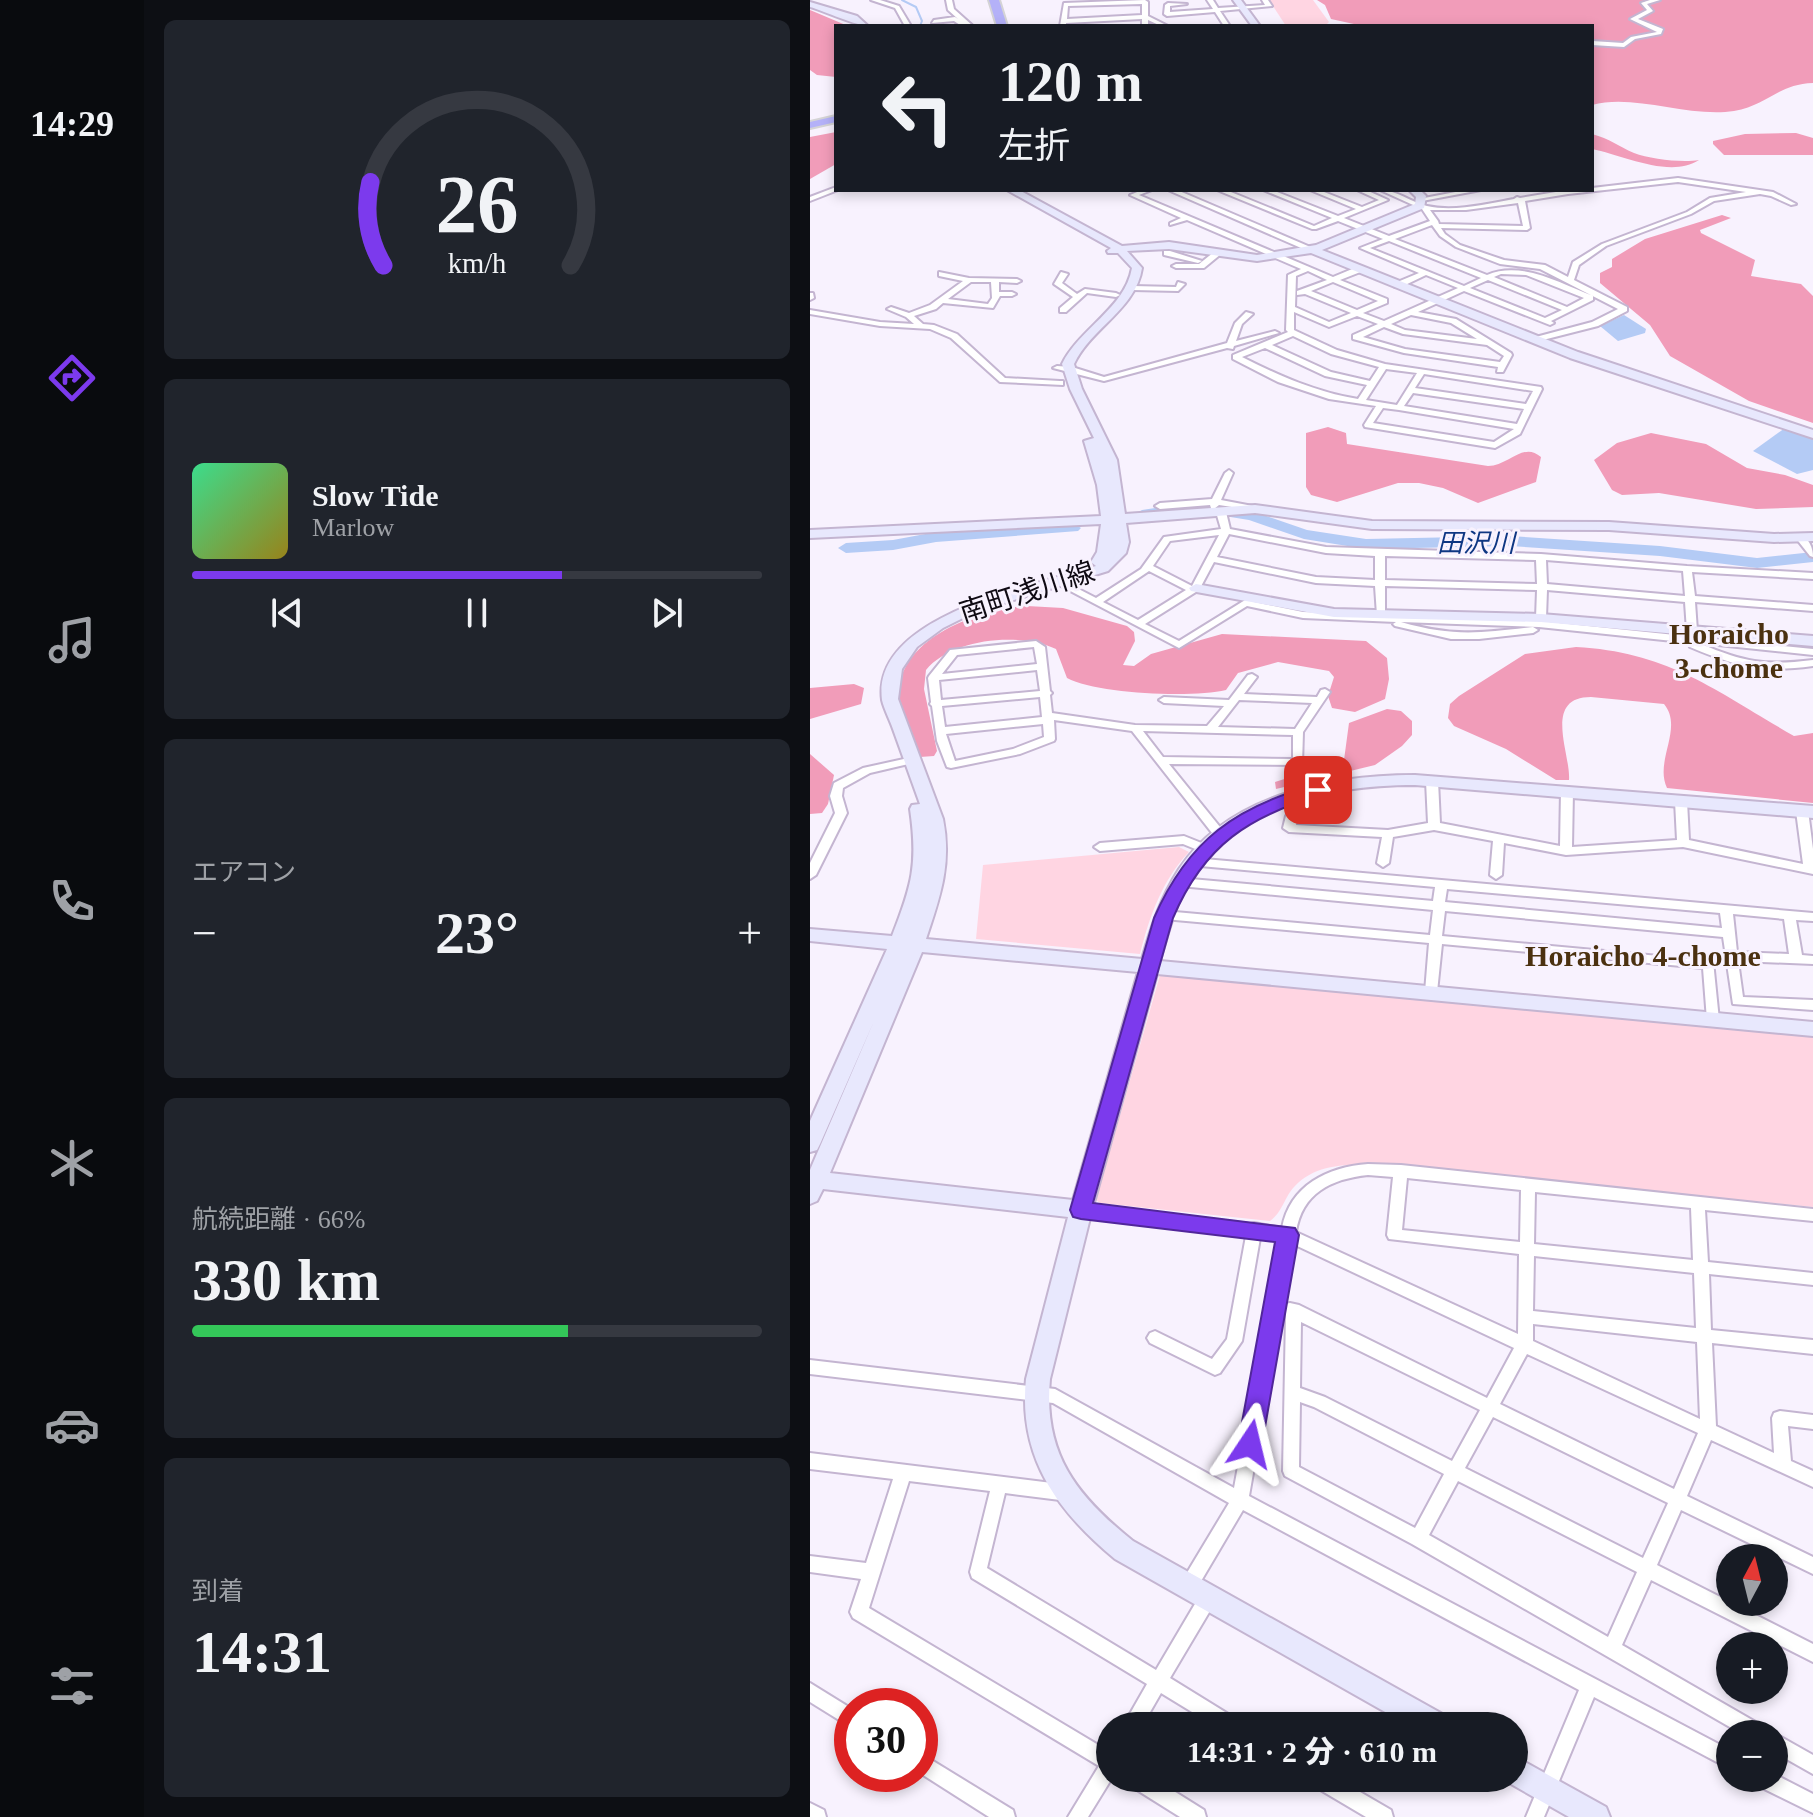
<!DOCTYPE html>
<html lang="ja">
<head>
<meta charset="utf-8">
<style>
	:root { --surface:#171b24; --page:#20242c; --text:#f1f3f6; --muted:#9ea1a6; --line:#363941; --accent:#7c3aed }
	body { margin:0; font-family:"Times New Roman","Noto Sans JP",serif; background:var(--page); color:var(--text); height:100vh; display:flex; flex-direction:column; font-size:30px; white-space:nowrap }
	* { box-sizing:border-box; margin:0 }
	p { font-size:26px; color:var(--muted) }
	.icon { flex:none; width:44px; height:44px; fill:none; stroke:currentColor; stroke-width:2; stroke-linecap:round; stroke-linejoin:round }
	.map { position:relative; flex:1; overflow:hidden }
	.panel { display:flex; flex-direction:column; gap:20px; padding:20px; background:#0d0f14; width:666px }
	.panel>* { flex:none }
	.banner { position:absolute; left:24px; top:24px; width:760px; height:168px; border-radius:0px; box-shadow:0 4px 12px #0003; background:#171b24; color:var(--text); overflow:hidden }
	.needle { width:52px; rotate:7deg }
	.tools { position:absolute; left:906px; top:1544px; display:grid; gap:16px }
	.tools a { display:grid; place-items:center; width:72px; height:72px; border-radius:50%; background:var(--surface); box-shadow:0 4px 12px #0003; font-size:40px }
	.speed { position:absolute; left:24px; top:1688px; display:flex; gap:16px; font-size:40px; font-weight:700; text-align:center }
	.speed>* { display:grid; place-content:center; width:104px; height:104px; border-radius:50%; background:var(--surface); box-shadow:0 4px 12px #0003; line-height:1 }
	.speed .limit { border:12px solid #d22; background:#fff; color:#111 }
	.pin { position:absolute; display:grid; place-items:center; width:68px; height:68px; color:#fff; margin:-34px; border-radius:16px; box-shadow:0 4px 12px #0006 }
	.me { position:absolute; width:88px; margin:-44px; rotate:10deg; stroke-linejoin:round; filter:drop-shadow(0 0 6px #0008) }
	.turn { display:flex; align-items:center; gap:28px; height:168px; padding:0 32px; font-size:36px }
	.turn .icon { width:104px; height:104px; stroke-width:2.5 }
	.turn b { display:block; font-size:56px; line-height:68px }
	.big { font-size:60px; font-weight:800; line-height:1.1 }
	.panel .widget { flex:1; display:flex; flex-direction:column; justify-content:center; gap:12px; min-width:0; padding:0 28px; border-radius:12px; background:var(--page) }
	.panel .dial { align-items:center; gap:0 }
	.dial svg { height:208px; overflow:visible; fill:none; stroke:var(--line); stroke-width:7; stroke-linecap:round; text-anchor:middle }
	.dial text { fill:var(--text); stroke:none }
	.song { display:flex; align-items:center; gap:24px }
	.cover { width:96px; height:96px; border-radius:12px; background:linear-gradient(135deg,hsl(150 70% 55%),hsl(50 70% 35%)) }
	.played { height:8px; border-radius:4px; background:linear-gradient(90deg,var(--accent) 65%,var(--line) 65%) }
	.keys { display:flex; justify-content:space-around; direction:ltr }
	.heat { display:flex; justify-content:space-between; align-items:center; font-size:44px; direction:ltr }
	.charge { height:12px; border-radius:6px; background:linear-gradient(90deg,#34c759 66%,var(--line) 0) }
	.trip { position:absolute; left:286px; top:1712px; width:432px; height:80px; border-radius:40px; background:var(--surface); box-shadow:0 4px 12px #0003; font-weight:800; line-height:80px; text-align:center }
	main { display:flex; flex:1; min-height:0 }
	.menu { display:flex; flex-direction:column; width:144px; justify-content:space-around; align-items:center; background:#090b0e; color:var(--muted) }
	.menu .icon { width:56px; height:56px }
	.menu .current { color:var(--accent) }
	.menu b { font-size:36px; color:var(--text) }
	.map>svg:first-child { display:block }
</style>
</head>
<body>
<main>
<nav class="menu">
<b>14:29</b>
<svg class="icon current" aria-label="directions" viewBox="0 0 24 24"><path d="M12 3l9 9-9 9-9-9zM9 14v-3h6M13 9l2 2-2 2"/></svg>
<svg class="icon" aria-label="music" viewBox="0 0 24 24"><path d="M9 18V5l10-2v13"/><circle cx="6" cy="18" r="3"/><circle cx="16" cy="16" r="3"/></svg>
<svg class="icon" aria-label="phone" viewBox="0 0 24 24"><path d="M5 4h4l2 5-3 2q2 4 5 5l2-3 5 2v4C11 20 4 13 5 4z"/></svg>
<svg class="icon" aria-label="climate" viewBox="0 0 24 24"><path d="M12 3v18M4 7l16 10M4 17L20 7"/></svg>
<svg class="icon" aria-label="car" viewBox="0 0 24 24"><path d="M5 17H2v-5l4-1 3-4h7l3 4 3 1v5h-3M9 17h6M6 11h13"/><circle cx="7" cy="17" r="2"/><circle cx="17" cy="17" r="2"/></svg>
<svg class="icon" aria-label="filters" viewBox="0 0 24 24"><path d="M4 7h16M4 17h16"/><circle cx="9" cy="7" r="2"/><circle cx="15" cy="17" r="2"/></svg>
</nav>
<section class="panel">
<div class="widget dial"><svg viewBox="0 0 100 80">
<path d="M14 69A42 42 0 1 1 86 69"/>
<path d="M14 69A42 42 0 0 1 9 37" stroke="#7c3aed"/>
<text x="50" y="56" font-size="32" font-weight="700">26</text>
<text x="50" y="72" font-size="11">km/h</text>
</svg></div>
<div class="widget">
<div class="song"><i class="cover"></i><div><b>Slow Tide</b><p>Marlow</p></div></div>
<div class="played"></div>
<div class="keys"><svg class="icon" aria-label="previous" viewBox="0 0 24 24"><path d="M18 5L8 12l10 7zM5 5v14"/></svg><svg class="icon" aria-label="pause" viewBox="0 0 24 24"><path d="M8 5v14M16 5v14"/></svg><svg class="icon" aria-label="next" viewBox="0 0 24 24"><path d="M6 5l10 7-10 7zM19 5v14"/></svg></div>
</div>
<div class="widget"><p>エアコン</p>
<div class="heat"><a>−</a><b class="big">23°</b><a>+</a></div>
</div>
<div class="widget"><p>航続距離 · 66%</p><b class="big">330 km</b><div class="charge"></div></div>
<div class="widget"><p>到着</p><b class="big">14:31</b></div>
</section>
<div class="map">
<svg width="1003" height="1817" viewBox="0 0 1003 1817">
	<rect width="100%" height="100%" fill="#f8f2fe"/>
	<g fill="#ffd5e2">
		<polygon points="459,0 503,0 519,22 516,25 476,26"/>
		<path d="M369,847L379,852C352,880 339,918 330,954L166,939L173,865Z"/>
		<path d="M350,975L1003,1037V1207L574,1165C545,1164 507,1162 485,1186C474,1197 473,1212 460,1221L290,1203L286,1200Z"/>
	</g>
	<g fill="#f19cb9">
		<path d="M507,0H1003V83C968,84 958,105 924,111C878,118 824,93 782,105V26H553L521,19L515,5Z"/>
		<polygon points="0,10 38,26 26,26 26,77 7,75 0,70"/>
		<polygon points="26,132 26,164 0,179 0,137"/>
		<polygon points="986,133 1003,138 1003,155 914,155 903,144 903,141 935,134"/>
		<path d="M782,134C800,139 808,146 824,153C840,159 872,163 889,160C860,179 813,155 782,149Z"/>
		<polygon points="912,215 921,218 890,230 891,233 945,260 941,276 991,284 1003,296 1003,423 939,401 860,356 840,325 790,283 790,273 802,267 802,259 835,239"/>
		<path d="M518,427L536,433L537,444L678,466C699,466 713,441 731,457L726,482L668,503L633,488L609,483H588L527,502L501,495L496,487V433Z"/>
		<polygon points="841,433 896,444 937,468 975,475 1003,485 1003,507 946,509 849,493 812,495 802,490 784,460 807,443"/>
		<path d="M217,606L253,608L317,626L324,632L325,641L313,665L324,666L341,654L412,634L556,641L577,658L579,679L575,699L545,712L522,708L518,696L524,677L519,671L468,662L428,673L416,690C382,698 287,694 257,678L246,649C210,632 142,638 116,670L114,689L127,751L124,756L110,757C100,748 101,736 97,723C95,714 89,704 89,694C89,637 171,609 217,606Z"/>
		<path d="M766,647C860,652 907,692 984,736L1003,733V803L857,788C844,761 874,728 854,704L781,697C732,697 761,754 759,780H746L696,749L644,726L638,718L640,704L649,696L715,654Z"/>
		<polygon points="44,684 54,688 51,704 0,719 0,688"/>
		<polygon points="577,709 591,711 602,721 602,735 592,746 565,765 466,789 465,782 534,760 539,723"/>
		<polygon points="0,754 24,775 18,804 12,813 0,814"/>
	</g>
	<g fill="#b4cbf5">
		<polygon points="814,315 836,329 835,333 808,341 790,326"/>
		<polygon points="975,428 1003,437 1003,470 987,474 943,451"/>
	</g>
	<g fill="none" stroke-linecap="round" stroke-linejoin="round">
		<polyline stroke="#b4cbf5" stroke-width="2" points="92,0 106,7 112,21 110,26"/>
		<g fill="#b4cbf5" fill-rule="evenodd">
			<polygon points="378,503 442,511 497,530 556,539 700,536 850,546 947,558 1003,552 1003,562 947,568 850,556 700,546 556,549 494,539 439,520 408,515 378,513 332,520 324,515 332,510"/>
			<polygon points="263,523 271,528 268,531 126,542 83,550 36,553 28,548 36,543 83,540 126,532"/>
		</g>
		<g stroke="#c4b5d1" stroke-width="4">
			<g id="street">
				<polygon points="61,0 70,0 89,6 101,26 95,26 85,8"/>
				<polygon points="136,0 142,0 144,9 163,26 150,25 144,21 122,23 124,20 145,17 148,19 138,10"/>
				<path d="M335,0L338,2V16L358,26H351L338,20V26H332V19L256,23V26H250L254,3ZM332,4V15L257,19L258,6Z"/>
				<polygon points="397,0 403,0 408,8 455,5 452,0 458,0 462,6 410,11 420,26 414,26 405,12 357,16 354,14 355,5 358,3 377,4 360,6 360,12 403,9"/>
				<polygon points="840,0 850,0 837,4 843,11 828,19 853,29 851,34 825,39 814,47 782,45 782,41 813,43 821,37 847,32 820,19 837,10 831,3"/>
				<path d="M868,178L963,192L986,204L981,205L961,196L950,194L904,201L881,214L796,246L769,265L764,280L817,307V311L788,326L725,342L721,340L722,338L782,322L808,309L730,269L690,264L646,247L630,236L622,225L585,239L677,275C712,260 751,284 783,296V300L741,321L744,323L740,325L654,291L608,312L646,319L701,353L702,355L693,372H687L688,367L594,353L543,339V335L568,324L547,316L519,327L484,312V330L486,331L527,350L575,364L731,387L732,389L710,434L685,448L555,427L554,425L566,406L519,399L468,382L423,359V355L478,332L476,330L478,275L491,269L377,220L360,225V223L371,218L320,195L332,190H342L329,195L523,277L547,267H553V271L530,280L577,299V303L553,313L574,321L648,288L616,275L591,287H585V283L609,273L550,248L573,239L528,221L506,229H502L407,190H416L504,226L522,218L453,190H462L528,216L546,209L500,190H509L552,207L569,200L547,190H556L578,200L534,218L579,236L620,221L612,209L570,190C587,190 600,202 617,206C644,212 677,204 704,199L707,197L710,198L758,190H782V188ZM868,182L936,192L900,198L877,212L792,244L763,262L758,277L735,265L694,260L650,245L635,234L631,228L717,230L720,228L715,201L758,194ZM708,203L713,226L629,224L628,221L620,210H656ZM579,241L671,278L654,286L560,248ZM498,271L517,280L487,291V295L495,294L541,313L519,322L485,307L486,276ZM691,274L716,275L774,298L757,307L684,277ZM678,280L752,310L735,318L660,288ZM523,282L568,301L547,310L501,291ZM601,315L641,323L667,339L595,330L581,324ZM574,327L593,334L677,345L694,356L690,362L595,349L553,337ZM483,336L521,354L569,367L560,381L521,372L462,345ZM455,348L515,376L557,385L548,399C506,392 470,376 432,357ZM576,369L607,373L587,405L556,400ZM614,374L723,391L716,404L605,388ZM603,393L714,409L707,424L594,406ZM573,408L589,410L704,429L684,442L563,423Z"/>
				<polygon points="26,187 26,190 28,190 0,201 0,197"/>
				<polygon points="358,190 367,190 505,249 498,251"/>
				<polygon points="656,190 671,190 612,201 609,199"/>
				<polygon points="354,251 360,251 392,261 388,263 354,255"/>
				<polygon points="404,252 411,254 394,268 366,268 362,266 366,264 389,264"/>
				<path d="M129,272L159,278L207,279L211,281L207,283L189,282V292H202L206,294L202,296H190L183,308L133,303L126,309L104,316L113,324L124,325L147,334L195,378L250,381H253V385L190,382L141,338L120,329L70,326L0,314V310L70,322L104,324L96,317L77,309L81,307L99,313L120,305L153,281L129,276ZM161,282H181L182,298L178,304L138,299Z"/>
				<polygon points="251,272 258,274 252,283 267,294 275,289 306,293 310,295 306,297 277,293 256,312 250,312 250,308 263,297 244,284"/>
				<polygon points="368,282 375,284 368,291 323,290 319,288 323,286 366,287"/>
				<polygon points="0,293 3,293 4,298 0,300"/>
				<polygon points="436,312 443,314 432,324 426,341 465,331 469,333 424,346 423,349 417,348 294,381 243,368 247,366 262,367 294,377 417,343 425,323"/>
				<polygon points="419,470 423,473 411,500 448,507 448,511 409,505 404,509 401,508 400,505 350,509 345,506 350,503 402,499 415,473"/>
				<path d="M411,509L416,512L420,529L516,547L731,554L877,566L1003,573V579L882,572L885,596L1003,605V611L885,602L887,631L882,634L877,631L875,602L737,590L736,618L731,621L726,618L727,590L575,586V615L729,621L1003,649V655L889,643C933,662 955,666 1003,660V666C953,673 927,667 880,647L879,645L882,643L729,627L591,622C643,637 670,633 723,627L728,630L723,633L669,639H641L585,626L583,624L586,622L493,618L437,606L369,648L247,584L249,582H255L286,598L331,569L354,537L411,529L406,512ZM419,534L516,553L565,556V580L506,577L407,557ZM409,535L382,586L343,566L360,541ZM575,556L726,560L727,584L575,580ZM736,560L873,571L875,596L737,584ZM404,562L506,583L565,586L567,615L493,612L444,602L443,598L440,597L369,641L335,624L389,590ZM339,571L376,590L328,620L293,602Z"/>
				<path d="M990,534C999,538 1003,548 1003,557L1000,556L985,537Z"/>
				<path d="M226,641L235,647L240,691L242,693L240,695L242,713L325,725L397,726L414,706L354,703L349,700L354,697L419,700L438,675L442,674L447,677L434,694L507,697L511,690L515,689L520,692L493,732L492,765L359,764L414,832L416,835L410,839L406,838L322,731L244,720L245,739L244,741L210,754L141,768L137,767L127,741L122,706L120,704L121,702L118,678L119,676L140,650ZM224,647L227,664L132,674L147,655ZM227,670L230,691L131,700L129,680ZM230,697L232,717L135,727L132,706ZM429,700L502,703L485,729L408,727ZM233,724L234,737L203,749L145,761L136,734ZM333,731L483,735V759L353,757Z"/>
				<polygon points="103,757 107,758 108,760 107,762 60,773 33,788 32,796 37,813 6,875 0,879 0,863 25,813 20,796 24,783 53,768"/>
				<polygon points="622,777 628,781 630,823 750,846 751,791 757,787 763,791 762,847 867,840 865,801 871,797 877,801 879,840 993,864 986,811 992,807 998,811 1003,849 1003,874 873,847 756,855 694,843 692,875 686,879 680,875 683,841 624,830 583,837 579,863 573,867 567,863 572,837 479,832 473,828 476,816 482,812 488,816 486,825 578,830 618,823 616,781"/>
				<polygon points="374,836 399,846 401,849 395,853 373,844 290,851 284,847 290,843"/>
				<path d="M383,858L1003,913V921L986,920L992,955L1003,956V964L928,961L933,997L1003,1000V1010L923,1004L913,937L635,911L632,936L903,961L909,1020L908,1023H898L897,1020L893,968L632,944L627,992L625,995H617L615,992L619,943L354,919L348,915L354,911L620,935L623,910L370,886L364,882L370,878L623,901L625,887L379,865L377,862L379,859ZM637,889L910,913L912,928L635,902ZM923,914L974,919L979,954L927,952Z"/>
				<path d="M558,1164L591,1165L1003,1209V1221L895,1210L898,1262L1003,1273V1285L899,1274L901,1330L1003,1340V1354L902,1343L906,1426L964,1453L962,1418L964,1413L970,1411L1003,1415V1429L978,1426L981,1461L1003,1471V1487L901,1440L877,1496L1003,1557V1574L871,1510L847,1565L1003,1644V1662L841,1580L812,1645L956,1728L959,1734H932L602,1544L475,1476L473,1471L476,1314L473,1309L475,1304L480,1303L489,1305L677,1398L704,1348L483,1244L439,1496L920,1750V1769L784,1697L734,1817H716L769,1690L433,1510L384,1593L378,1595L372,1593L369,1587L372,1581L419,1503L243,1403L0,1374V1360L245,1389L424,1488L470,1240L450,1238L432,1341L410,1373L405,1375L340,1343L337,1338L340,1333L345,1331L402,1359L417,1339L436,1236L271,1216L266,1214L264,1210L266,1206L271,1204L440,1224L444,1223L472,1228C480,1185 518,1167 558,1164ZM558,1175L583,1177L577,1235L579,1239L709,1254L708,1334L486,1232C492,1193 521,1179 558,1175ZM597,1178L711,1190L710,1242L592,1230ZM725,1192L881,1208L883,1260L724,1244ZM724,1256L884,1273L886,1328L723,1311ZM491,1322L670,1410L642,1461L515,1397L490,1388ZM723,1324L887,1342L890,1419L723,1341ZM717,1354L888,1433L864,1489L690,1404ZM490,1402L504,1407L634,1474L605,1528L489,1467ZM683,1417L858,1503L833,1558L655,1468ZM648,1481L827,1572L798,1637L619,1535Z"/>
				<polygon points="0,1453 258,1485 264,1488 266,1493 264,1498 258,1501 195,1493 177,1568 346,1670 392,1592 398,1590 404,1592 407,1598 404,1604 360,1678 428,1720 431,1726 405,1726 351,1693 332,1726 313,1726 337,1684 162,1578 160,1572 180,1491 99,1481 59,1608 300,1752 300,1778 302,1778 278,1817 258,1817 289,1766 43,1618 40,1612 51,1579 0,1572 0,1556 56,1563 83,1479 0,1469"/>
				<polygon points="0,1683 42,1709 42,1728 0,1702"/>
				<polygon points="964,1733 1003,1755 1003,1774 964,1752 964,1734 961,1734"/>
				<polygon points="110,1753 203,1810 205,1817 179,1817 110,1773"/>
				<polygon points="964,1774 1003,1794 1003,1813 946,1785 944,1778 964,1778"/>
				<polygon points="317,1778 343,1778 394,1810 396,1817 370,1817 319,1785"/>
				<polygon points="500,1778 526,1778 581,1810 583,1817 556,1817 502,1785"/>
				<polygon points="0,1803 14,1810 16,1817 0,1817"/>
			</g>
		</g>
		<g stroke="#c4b5d1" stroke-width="4">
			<g id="secondary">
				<polygon points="423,0 431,0 450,26 442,26"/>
				<path d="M0,2L47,16L58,26C47,26 14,11 0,7Z"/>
				<path d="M197,190H209L312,246L359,242L447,255L506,245L605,204L606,197L599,190H610L616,196L614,208L512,250L768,352L1003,430V438L760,358L501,253L447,261L359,249L317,251L332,268C326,309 281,328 264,364L272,389L307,460L315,514L445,505L562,521L799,522L964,534L1003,533V541L964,542L799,530L562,529L445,513L316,523L319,542L316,553L298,571L165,612L133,628L107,647L92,669L88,699L133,819C142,864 130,897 116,939L332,959C341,927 351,897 369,869C419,794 521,775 605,775L1003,806V818L605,785C524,785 425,804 380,880C365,905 358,933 350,961L1003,1022V1036L347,974L282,1210L240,1379C233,1454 267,1496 323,1541L636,1716L640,1726H600L305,1559C247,1511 208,1457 216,1379L258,1217L13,1189L7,1201L0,1204V1170L64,1021L10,1144L7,1150L0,1152V1121L77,949L0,941V929L82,936C102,885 108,864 100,809L102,805L110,804C101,779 92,754 83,729C80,720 74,709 72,700C61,614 228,585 286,566L281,562L287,552L291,524L0,538V530L291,516L287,485L274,441L284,438L260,389L252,364C269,329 315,308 322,268L308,253H298L297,251L301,248ZM112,952L328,972L263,1200L20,1173Z"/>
				<polygon points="386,584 524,609 731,614 1003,636 1003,646 731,622 524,617 381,591 379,588"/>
				<polygon points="704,1756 796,1807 800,1817 759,1817 694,1780 704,1778"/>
			</g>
		</g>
		<g stroke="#d4d3d5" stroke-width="4">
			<g id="highway">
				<polygon points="179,0 189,0 197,26 187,26"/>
				<polygon points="26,116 26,122 0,128 0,122"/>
			</g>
		</g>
		<use href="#street" fill="#fff" fill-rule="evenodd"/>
		<use href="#secondary" fill="#e8e8fd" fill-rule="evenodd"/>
		<use href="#highway" fill="#b4b1f8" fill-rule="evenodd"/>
	</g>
	<path fill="#7c3aed" stroke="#51269a" stroke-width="2" d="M508,784L516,790L514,794C439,816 394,845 363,918L283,1203L485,1228L489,1235L452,1444L449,1452L440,1455L431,1452L428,1444L465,1242L271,1219L263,1217L260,1210L344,918C378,840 426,806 508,784Z"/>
	<g text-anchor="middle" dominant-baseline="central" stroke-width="6" stroke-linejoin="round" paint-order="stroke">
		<g font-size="26" font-style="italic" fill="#0e3783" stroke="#f8f2fe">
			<text x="666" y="543">田沢川</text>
		</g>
		<g font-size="28" fill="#0f0a13" stroke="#f8f2fe">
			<text transform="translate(217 592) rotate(-18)">南町浅川線</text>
		</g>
		<g font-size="30" font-weight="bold" fill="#4b3110" stroke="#f8f2fe">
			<text x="919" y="633">Horaicho<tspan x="919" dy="34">3-chome</tspan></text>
			<text x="833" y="955">Horaicho 4-chome</text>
		</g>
	</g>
</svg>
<div class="tools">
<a><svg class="needle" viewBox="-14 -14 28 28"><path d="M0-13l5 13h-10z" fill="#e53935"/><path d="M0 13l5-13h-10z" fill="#9ea1a6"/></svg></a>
<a>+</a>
<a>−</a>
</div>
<div class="speed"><div class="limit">30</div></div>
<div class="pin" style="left:508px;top:790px;background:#d93025"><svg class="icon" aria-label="arrive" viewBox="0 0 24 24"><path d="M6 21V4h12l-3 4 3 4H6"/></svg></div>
<svg class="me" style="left:440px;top:1444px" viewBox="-20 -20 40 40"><path d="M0-17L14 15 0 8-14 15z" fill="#7c3aed" stroke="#fff" stroke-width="4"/></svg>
<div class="trip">14:31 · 2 分 · 610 m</div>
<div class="banner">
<div class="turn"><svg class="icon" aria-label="left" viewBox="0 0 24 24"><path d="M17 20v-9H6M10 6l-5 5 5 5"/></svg><div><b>120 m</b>左折</div></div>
</div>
</div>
</main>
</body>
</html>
